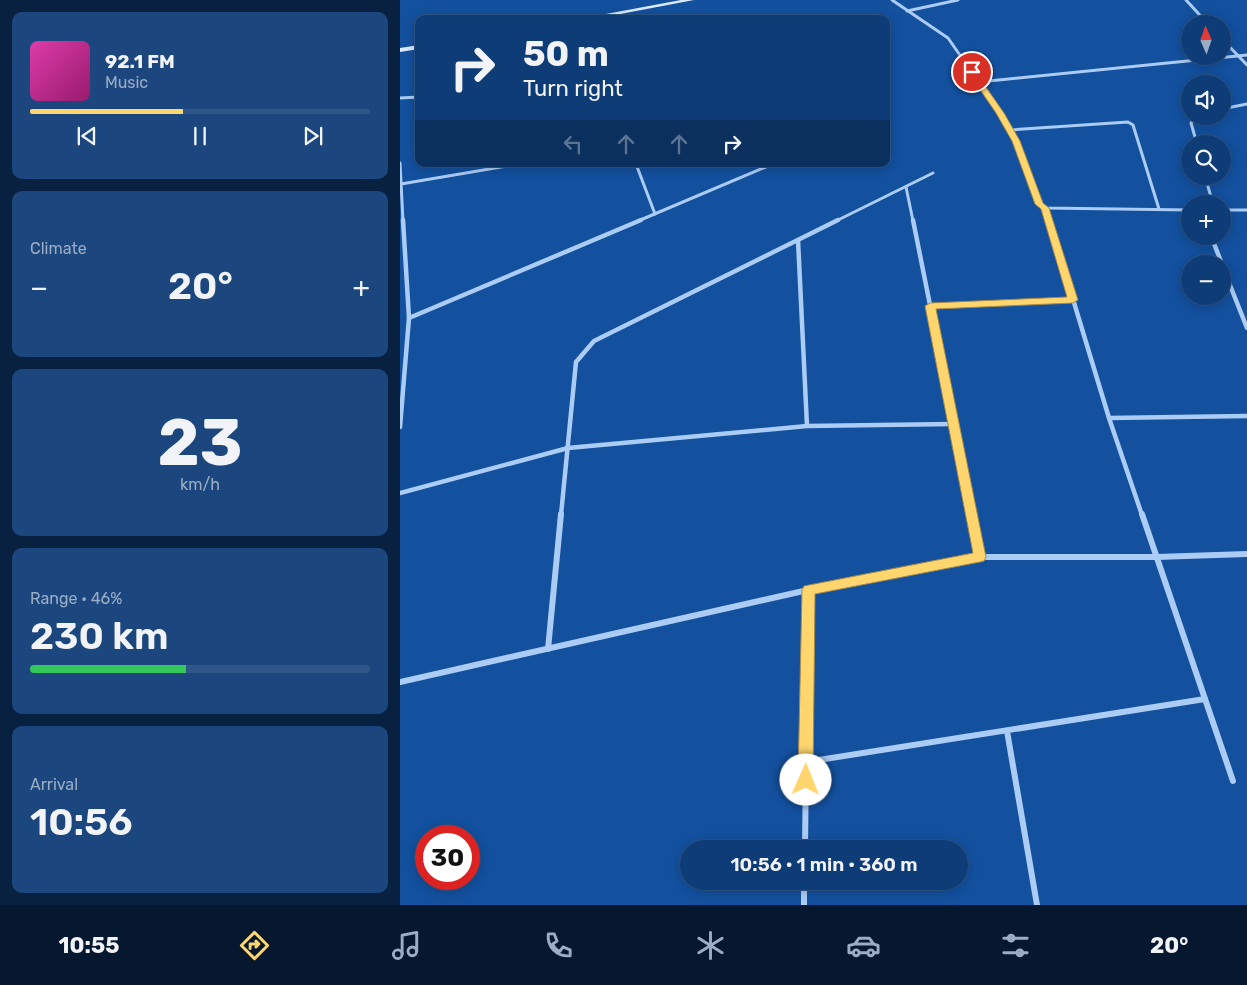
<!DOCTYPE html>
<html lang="en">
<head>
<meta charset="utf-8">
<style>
	:root { --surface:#0e3c76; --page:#1c477e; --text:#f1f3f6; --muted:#9badc5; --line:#2e5688; --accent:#ffd56e }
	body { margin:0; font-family:Rubik,sans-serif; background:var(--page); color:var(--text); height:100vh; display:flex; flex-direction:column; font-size:19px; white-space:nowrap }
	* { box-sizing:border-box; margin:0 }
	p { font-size:16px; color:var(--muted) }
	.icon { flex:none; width:28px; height:28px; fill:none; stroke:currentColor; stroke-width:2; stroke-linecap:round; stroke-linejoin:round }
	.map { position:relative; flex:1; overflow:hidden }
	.panel { display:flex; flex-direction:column; gap:12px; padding:12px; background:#082141; width:400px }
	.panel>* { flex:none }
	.hud { position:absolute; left:15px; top:15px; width:475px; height:152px; border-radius:10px; box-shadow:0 2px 12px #0003,0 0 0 1px var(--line); background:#0e3c76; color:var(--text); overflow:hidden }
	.needle { width:32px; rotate:358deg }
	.buttons { position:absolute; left:781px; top:15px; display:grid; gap:10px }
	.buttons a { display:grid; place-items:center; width:50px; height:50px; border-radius:50%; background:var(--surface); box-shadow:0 2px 12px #0003,0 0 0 1px var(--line); font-size:25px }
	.speed { position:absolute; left:15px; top:825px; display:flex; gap:10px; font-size:25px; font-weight:700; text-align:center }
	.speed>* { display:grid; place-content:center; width:65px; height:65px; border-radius:50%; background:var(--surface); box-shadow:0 2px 12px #0003,0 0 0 1px var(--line); line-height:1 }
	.speed .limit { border:8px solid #d22; background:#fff; color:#111 }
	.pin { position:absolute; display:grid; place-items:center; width:42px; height:42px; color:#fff; margin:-21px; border:2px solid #fff; border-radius:50%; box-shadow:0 1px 5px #0007 }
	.me { position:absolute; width:55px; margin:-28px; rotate:1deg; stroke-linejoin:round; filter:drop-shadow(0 0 4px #0008) }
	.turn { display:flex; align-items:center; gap:18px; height:105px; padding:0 25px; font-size:22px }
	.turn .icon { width:65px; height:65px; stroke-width:2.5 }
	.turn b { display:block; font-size:35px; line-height:42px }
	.lanes { display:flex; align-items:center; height:48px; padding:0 25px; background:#0003; justify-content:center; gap:25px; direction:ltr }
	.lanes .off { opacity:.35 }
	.big { font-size:38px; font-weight:600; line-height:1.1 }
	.panel .card { flex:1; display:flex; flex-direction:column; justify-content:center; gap:8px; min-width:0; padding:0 18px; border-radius:10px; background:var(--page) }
	.panel .dial { align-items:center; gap:0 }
	.dial b { font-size:65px; line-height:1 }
	.song { display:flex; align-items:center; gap:15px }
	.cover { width:60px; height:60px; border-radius:8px; background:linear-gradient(135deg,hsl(320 70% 55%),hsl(320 70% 35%)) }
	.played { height:5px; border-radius:2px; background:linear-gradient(90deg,var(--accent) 45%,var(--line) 45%) }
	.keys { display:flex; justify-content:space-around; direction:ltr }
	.heat { display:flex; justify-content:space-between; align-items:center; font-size:28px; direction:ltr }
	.charge { height:8px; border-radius:4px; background:linear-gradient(90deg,#34c759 46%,var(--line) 0) }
	.trip { position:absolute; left:280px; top:840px; width:288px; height:50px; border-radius:25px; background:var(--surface); box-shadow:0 2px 12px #0003,0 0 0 1px var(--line); font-weight:600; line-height:50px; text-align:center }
	.dock { display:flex; height:80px; justify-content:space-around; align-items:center; background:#06182f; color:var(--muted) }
	.dock .icon { width:35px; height:35px }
	.dock .current { color:var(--accent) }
	.dock b { font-size:22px; color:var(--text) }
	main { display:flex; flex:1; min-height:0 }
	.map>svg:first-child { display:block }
</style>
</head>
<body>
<main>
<section class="panel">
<div class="card">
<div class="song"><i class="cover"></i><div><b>92.1 FM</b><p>Music</p></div></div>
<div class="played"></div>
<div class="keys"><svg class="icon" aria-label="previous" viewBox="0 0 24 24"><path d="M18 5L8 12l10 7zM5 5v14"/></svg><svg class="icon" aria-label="pause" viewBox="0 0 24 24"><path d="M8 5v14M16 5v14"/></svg><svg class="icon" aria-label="next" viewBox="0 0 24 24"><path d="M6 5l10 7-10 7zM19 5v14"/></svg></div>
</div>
<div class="card"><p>Climate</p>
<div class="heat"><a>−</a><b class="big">20°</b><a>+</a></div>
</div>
<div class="card dial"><b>23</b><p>km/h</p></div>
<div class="card"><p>Range · 46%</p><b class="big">230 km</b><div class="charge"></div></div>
<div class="card"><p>Arrival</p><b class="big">10:56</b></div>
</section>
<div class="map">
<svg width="847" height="905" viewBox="0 0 847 905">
	<rect width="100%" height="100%" fill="#13509e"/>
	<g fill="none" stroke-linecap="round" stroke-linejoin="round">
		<g stroke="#abccf4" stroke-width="3">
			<polyline points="492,0 548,38 600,113 616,141 639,204 645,208 790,210"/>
			<polyline points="786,0 808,24"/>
			<polyline points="507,11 558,0"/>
			<polyline points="822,39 847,65"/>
			<polyline points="579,82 847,55"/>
			<polyline points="0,98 19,97"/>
			<polyline points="822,109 847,104"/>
			<polyline points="797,116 791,123 797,144"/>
			<polyline points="610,130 728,122 733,125 759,209"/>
			<polyline points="0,163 3,221"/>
			<polyline points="236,164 255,214"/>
			<polyline points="805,176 813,204"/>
			<polyline points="1,184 119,164"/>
			<polyline points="506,187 513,221"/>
			<polyline points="645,208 649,221"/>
			<polyline points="822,210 847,210"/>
			<polyline points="238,221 368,166"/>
			<polyline points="436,221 533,173"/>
		</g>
		<g stroke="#abccf4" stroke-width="4.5">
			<polyline points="513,220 572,515"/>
			<polyline points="649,220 709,418 742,515"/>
			<polyline points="811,236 822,264"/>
			<polyline points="398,240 407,426"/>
			<polyline points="822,265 847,328"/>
			<polyline points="530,306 673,300"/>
			<polyline points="9,318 241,220"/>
			<polyline points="709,418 847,416"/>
			<polyline points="0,427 9,318 3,220"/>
			<polyline points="0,493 168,448 407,426 553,424"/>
			<polyline points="161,515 176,362 194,341 438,220"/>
		</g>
		<g stroke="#abccf4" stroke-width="6">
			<polyline points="571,514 580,557"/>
			<polyline points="742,514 833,781"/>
			<polyline points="148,649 161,514"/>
			<polyline points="0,682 408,590 580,557 756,557 847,554"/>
			<polyline points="607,731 637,905"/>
			<polyline points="406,762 805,699"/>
			<polyline points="405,849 408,590"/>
			<polyline points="404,881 404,905"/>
		</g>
		<g fill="#dbeafd" fill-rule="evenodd">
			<polygon points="281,0 294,0 194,19 179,19"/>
			<polygon points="19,45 19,49 0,52 0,48"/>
		</g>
	</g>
	<polygon fill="#ffd56e" stroke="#a68a48" points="569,70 574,70 604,113 620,141 643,203 649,208 678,300 673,303 536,309 586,557 584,561 580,562 415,594 413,780 411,785 406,787 400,785 398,780 402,590 404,586 573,553 525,306 530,303 667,297 641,209 635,204 612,141 596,113 568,72"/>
</svg>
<div class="buttons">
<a><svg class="needle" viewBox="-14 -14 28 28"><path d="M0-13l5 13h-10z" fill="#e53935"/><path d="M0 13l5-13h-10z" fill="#9badc5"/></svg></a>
<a><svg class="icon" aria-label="sound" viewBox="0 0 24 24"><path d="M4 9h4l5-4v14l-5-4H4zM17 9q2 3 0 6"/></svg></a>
<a><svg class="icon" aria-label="search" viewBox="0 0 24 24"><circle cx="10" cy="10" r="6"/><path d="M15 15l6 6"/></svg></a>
<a>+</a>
<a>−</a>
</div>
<div class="speed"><div class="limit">30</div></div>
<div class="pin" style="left:572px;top:72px;background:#d93025"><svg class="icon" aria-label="arrive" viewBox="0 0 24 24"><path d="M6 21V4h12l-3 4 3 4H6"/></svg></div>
<svg class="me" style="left:406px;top:780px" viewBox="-20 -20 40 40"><circle r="19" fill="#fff"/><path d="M0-13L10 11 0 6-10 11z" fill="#ffd56e"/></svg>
<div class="trip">10:56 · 1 min · 360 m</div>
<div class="hud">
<div class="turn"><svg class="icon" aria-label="right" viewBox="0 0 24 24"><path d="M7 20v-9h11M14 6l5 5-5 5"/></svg><div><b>50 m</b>Turn right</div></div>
<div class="lanes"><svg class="icon off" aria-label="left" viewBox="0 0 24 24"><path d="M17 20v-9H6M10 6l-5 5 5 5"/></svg><svg class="icon off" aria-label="ahead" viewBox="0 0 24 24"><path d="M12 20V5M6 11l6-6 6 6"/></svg><svg class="icon off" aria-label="ahead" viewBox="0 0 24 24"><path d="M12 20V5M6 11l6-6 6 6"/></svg><svg class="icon" aria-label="right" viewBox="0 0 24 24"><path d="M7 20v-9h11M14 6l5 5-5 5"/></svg></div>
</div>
</div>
</main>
<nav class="dock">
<b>10:55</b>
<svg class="icon current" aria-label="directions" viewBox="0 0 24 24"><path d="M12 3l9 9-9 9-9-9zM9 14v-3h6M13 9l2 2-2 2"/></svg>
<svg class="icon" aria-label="music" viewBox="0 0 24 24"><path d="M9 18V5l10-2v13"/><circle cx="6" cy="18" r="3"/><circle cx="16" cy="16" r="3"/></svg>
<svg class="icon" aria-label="phone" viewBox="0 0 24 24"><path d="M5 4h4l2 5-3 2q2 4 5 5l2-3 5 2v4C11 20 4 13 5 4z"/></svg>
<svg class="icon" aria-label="climate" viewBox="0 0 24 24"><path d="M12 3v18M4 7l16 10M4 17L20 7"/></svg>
<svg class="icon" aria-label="car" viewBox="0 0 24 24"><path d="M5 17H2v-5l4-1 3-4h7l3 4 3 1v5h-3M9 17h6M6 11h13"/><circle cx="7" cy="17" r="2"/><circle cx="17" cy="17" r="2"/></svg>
<svg class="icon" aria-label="filters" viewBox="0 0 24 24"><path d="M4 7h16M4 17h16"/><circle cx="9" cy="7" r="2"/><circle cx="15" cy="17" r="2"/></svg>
<b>20°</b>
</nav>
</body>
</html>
